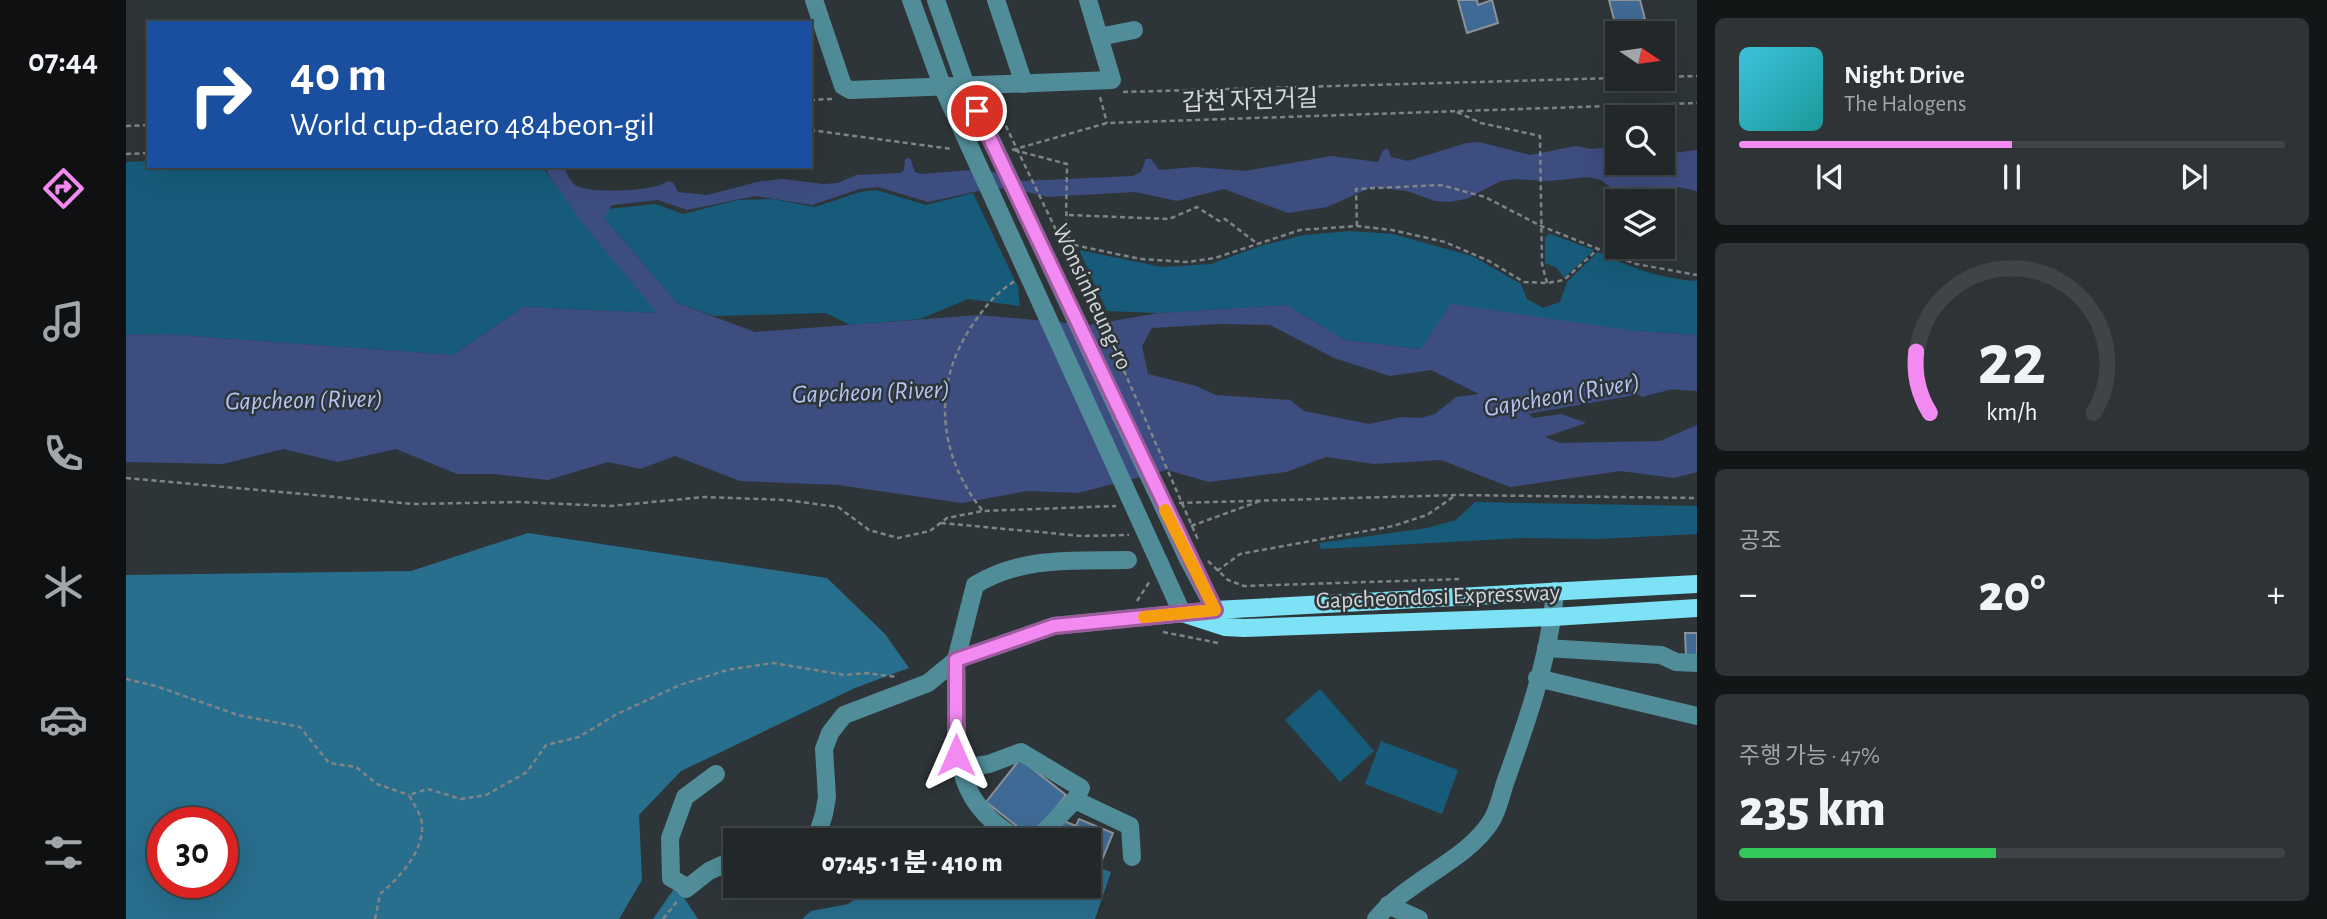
<!DOCTYPE html>
<html lang="ko">
<head>
<meta charset="utf-8">
<style>
	:root { --surface:#22282a; --page:#2e3436; --text:#f1f3f6; --muted:#a2a6a8; --line:#3f4447; --accent:#f38af2 }
	body { margin:0; font-family:"Alegreya Sans","Noto Sans KR",sans-serif; background:var(--page); color:var(--text); height:100vh; display:flex; flex-direction:column; font-size:26px; white-space:nowrap }
	* { box-sizing:border-box; margin:0 }
	p { font-size:23px; color:var(--muted) }
	.icon { flex:none; width:38px; height:38px; fill:none; stroke:currentColor; stroke-width:2; stroke-linecap:round; stroke-linejoin:round }
	.map { position:relative; flex:1; overflow:hidden }
	.side { display:flex; flex-direction:column; gap:18px; padding:18px; background:#131617; width:630px }
	.side>* { flex:none }
	.banner { position:absolute; left:21px; top:21px; width:665px; height:147px; border-radius:0px; box-shadow:0 7px 28px #0002,0 0 0 2px var(--line); background:#1a4fa0; color:#fff; overflow:hidden }
	.needle { width:46px; rotate:103deg }
	.fabs { position:absolute; left:1479px; top:21px; display:grid; gap:14px }
	.fabs a { display:grid; place-items:center; width:70px; height:70px; border-radius:0px; background:var(--surface); box-shadow:0 7px 28px #0002,0 0 0 2px var(--line); font-size:35px }
	.speed { position:absolute; left:21px; top:807px; display:flex; gap:14px; font-size:35px; font-weight:700; text-align:center }
	.speed>* { display:grid; place-content:center; width:91px; height:91px; border-radius:50%; background:var(--surface); box-shadow:0 7px 28px #0002,0 0 0 2px var(--line); line-height:1 }
	.speed .limit { border:10px solid #d22; background:#fff; color:#111 }
	.pin { position:absolute; display:grid; place-items:center; width:60px; height:60px; color:#fff; margin:-30px; border:4px solid #fff; border-radius:50%; box-shadow:0 2px 7px #0007 }
	.me { position:absolute; width:77px; margin:-38px; rotate:0deg; stroke-linejoin:round; filter:drop-shadow(0 0 5px #0008) }
	.turn { display:flex; align-items:center; gap:24px; height:147px; padding:0 28px; font-size:32px }
	.turn .icon { width:91px; height:91px; stroke-width:2.5 }
	.turn b { display:block; font-size:49px; line-height:60px }
	.big { font-size:52px; font-weight:800; line-height:1.1 }
	.side .card { flex:1; display:flex; flex-direction:column; justify-content:center; gap:10px; min-width:0; padding:0 24px; border-radius:10px; background:var(--page) }
	.side .dial { align-items:center; gap:0 }
	.dial svg { height:182px; overflow:visible; fill:none; stroke:var(--line); stroke-width:7; stroke-linecap:round; text-anchor:middle }
	.dial text { fill:var(--text); stroke:none }
	.song { display:flex; align-items:center; gap:21px }
	.cover { width:84px; height:84px; border-radius:10px; background:linear-gradient(135deg,hsl(190 70% 55%),hsl(180 70% 35%)) }
	.played { height:7px; border-radius:4px; background:linear-gradient(90deg,var(--accent) 50%,var(--line) 50%) }
	.keys { display:flex; justify-content:space-around; direction:ltr }
	.heat { display:flex; justify-content:space-between; align-items:center; font-size:38px; direction:ltr }
	.charge { height:10px; border-radius:5px; background:linear-gradient(90deg,#34c759 47%,var(--line) 0) }
	.trip { position:absolute; left:597px; top:828px; width:378px; height:70px; border-radius:0px; background:var(--surface); box-shadow:0 7px 28px #0002,0 0 0 2px var(--line); font-weight:800; line-height:70px; text-align:center }
	main { display:flex; flex:1; min-height:0 }
	.tabs { display:flex; flex-direction:column; width:126px; justify-content:space-around; align-items:center; background:#0e1011; color:var(--muted) }
	.tabs .icon { width:49px; height:49px }
	.tabs .current { color:var(--accent) }
	.tabs b { font-size:32px; color:var(--text) }
	.map>svg:first-child { display:block }
</style>
</head>
<body>
<main>
<nav class="tabs">
<b>07:44</b>
<svg class="icon current" aria-label="directions" viewBox="0 0 24 24"><path d="M12 3l9 9-9 9-9-9zM9 14v-3h6M13 9l2 2-2 2"/></svg>
<svg class="icon" aria-label="music" viewBox="0 0 24 24"><path d="M9 18V5l10-2v13"/><circle cx="6" cy="18" r="3"/><circle cx="16" cy="16" r="3"/></svg>
<svg class="icon" aria-label="phone" viewBox="0 0 24 24"><path d="M5 4h4l2 5-3 2q2 4 5 5l2-3 5 2v4C11 20 4 13 5 4z"/></svg>
<svg class="icon" aria-label="climate" viewBox="0 0 24 24"><path d="M12 3v18M4 7l16 10M4 17L20 7"/></svg>
<svg class="icon" aria-label="car" viewBox="0 0 24 24"><path d="M5 17H2v-5l4-1 3-4h7l3 4 3 1v5h-3M9 17h6M6 11h13"/><circle cx="7" cy="17" r="2"/><circle cx="17" cy="17" r="2"/></svg>
<svg class="icon" aria-label="filters" viewBox="0 0 24 24"><path d="M4 7h16M4 17h16"/><circle cx="9" cy="7" r="2"/><circle cx="15" cy="17" r="2"/></svg>
</nav>
<div class="map">
<svg width="1571" height="919" viewBox="0 0 1571 919">
	<rect width="100%" height="100%" fill="#2e3538"/>
	<g fill="#165c7a">
		<polygon points="23,161 23,166 415,166 532,313 397,307 327,355 39,334 0,335 0,162"/>
		<polygon points="750,190 800,205 847,193 892,287 894,306 842,299 794,319 724,325 700,313 588,316 551,303 478,218 481,209 530,204 557,214 612,200 647,199 689,207 734,192"/>
		<path d="M1224,231L1267,234L1346,256L1395,284L1401,299L1417,308L1434,302L1441,282L1472,252C1505,268 1535,279 1571,281V335L1509,331L1296,349L1219,340L1161,305L1033,313L981,311L953,250L1036,267L1085,264L1134,246L1178,235Z"/>
		<polygon points="1424,234 1468,250 1438,278 1431,268 1419,263 1419,237"/>
		<polygon points="1349,502 1571,506 1571,534 1472,539 1397,538 1195,549 1193,543 1301,528 1330,520"/>
		<polygon points="1194,689 1248,751 1214,782 1159,720"/>
		<polygon points="1255,741 1332,770 1316,814 1239,784"/>
	</g>
	<g fill="#286e8d" fill-rule="evenodd">
		<path d="M402,533L701,578L759,634L783,668L729,688L555,771L513,815L516,880L493,919H0V575L285,571ZM37,822H96V882H37Z"/>
		<polygon points="963,864 985,872 969,919 676,919 685,911 722,904 748,886 962,886"/>
		<polygon points="550,886 572,919 527,919"/>
	</g>
	<path fill="#3e4d7f" fill-rule="evenodd" d="M1491,136V163H1536L1537,154L1571,150V191L1552,187L1510,200L1497,197L1475,180L1462,177L1423,181L1390,179L1375,181L1340,199L1323,202L1309,201L1281,191L1246,187L1201,207L1162,213L1098,189L1051,201L1009,192L921,197L890,189L866,188L802,202L752,187L734,189L686,205L629,196L561,210L532,200L486,205L478,218L551,303L629,332L853,315L963,325L1033,313L1161,305L1219,340L1295,349L1325,304L1509,331L1571,335V390L1558,386L1516,397L1488,377C1461,380 1436,388 1409,386L1393,405L1407,418L1436,414L1460,423L1419,437L1434,443L1534,441L1571,425V472L1548,478L1494,471L1384,487L1315,460L1248,464L1200,457L1160,472L1083,482L1041,470L952,493L901,491L836,503L712,485L614,481L549,456L514,469L482,462L422,480L367,474H331L270,449L212,462L157,449L97,464L0,462V335L39,334L327,355L397,307L531,313L456,222L420,171L428,166H437C440,172 444,181 449,185C461,194 531,192 541,181L547,182L552,192L581,195L635,181L657,179L698,184L712,183L730,175L775,173L778,170L779,159L784,158L789,172L795,174L857,169L897,181L1007,176L1015,172L1020,159H1025L1033,170L1069,167L1119,171L1205,156L1252,162L1257,150L1262,149L1265,157L1282,161L1340,143L1353,142L1404,155L1450,146L1465,149L1486,147ZM1094,324L1144,325L1208,358L1264,376L1305,370L1353,394L1330,397L1309,414L1296,418L1275,417L1243,424L1178,411L1164,400L1090,395L1070,386L1022,374L1016,346L1026,328Z"/>
	<g fill="none" stroke-linecap="round" stroke-linejoin="round">
		<polyline stroke="#3e4d7f" stroke-width="26" points="1365,407 1543,376 1571,378"/>
	</g>
	<g fill="#3f6a95" stroke="#8b9197" stroke-width="2">
		<polygon points="1332,0 1351,0 1352,5 1366,0 1372,23 1341,33"/>
		<polygon points="1483,0 1514,0 1519,19 1490,27"/>
		<polygon points="1559,633 1571,633 1571,656 1560,657"/>
		<polygon points="894,759 940,795 906,838 860,802"/>
		<polygon points="933,819 950,826 953,819 987,833 974,865 962,861 962,840 925,840"/>
	</g>
	<g fill="none" stroke-linecap="round" stroke-linejoin="round">
		<g stroke="#7f8487" stroke-width="2.5" stroke-dasharray="5 3.5" stroke-linecap="butt">
			<polyline points="1536,77 1571,76"/>
			<polyline points="997,92 1491,78"/>
			<polyline points="974,97 981,123"/>
			<polyline points="684,100 705,99 703,95"/>
			<polyline points="1331,112 1355,123 1414,136 1416,264 1421,283"/>
			<polyline points="876,118 876,101"/>
			<polyline points="0,126 23,125"/>
			<polyline points="684,130 826,149"/>
			<polyline points="886,150 981,123 1571,103"/>
			<path d="M888,150L941,164C941,191 938,220 944,244"/>
			<polyline points="0,154 23,153"/>
			<polyline points="943,215 1043,219 1071,207 1093,221 1099,219 1129,242"/>
			<polyline points="1231,226 1230,189 1315,185 1359,197 1415,226 1510,264 1571,275"/>
			<polyline points="937,255 944,244 1014,259 1062,262 1089,258 1174,230 1231,226 1266,230 1319,242 1363,261 1398,282 1421,283 1438,280 1472,249"/>
			<polyline points="0,478 287,504 393,502 485,506 578,497 660,500 712,507 743,530 772,538 804,531 821,518 857,511 990,506"/>
			<polyline points="1053,503 1330,495 1571,498"/>
			<path d="M856,510C812,455 806,386 845,327C858,308 869,293 889,281"/>
			<polyline points="815,523 956,536 1003,535"/>
			<polyline points="1065,526 1134,501"/>
			<polyline points="1082,561 1102,580 1118,586 1336,579"/>
			<polyline points="1091,571 1114,554 1267,526 1301,515 1330,495"/>
			<polyline points="1011,601 1024,581"/>
			<polyline points="1037,632 1092,643"/>
			<polyline points="0,679 30,686 112,715 174,727 203,763 230,767 251,784 283,795"/>
			<path d="M249,919L254,894C272,879 298,852 296,825C296,816 287,803 283,795L302,789L335,799L360,795L401,772L420,745L453,737L491,714L554,685L601,670L647,663L719,675L740,673L771,677"/>
			<polyline points="537,919 552,900"/>
		</g>
		<g stroke="#508d99" stroke-width="18">
			<polyline points="688,0 717,86 724,90 986,80 962,0"/>
			<polyline points="785,0 817,88"/>
			<polyline points="810,0 840,86"/>
			<polyline points="870,0 898,84"/>
			<polyline points="973,37 1008,30"/>
			<polyline points="1033,562 1056,613"/>
			<polyline points="1420,648 1535,655 1550,662 1571,663"/>
			<polyline points="1411,678 1571,716"/>
			<polyline points="836,768 863,764 895,752 955,788 949,800"/>
			<path d="M684,840L693,830L698,814L701,797L698,749L704,733L718,715L802,683L830,660L849,585C896,556 948,561 1002,560"/>
			<path d="M895,840C815,799 834,734 830,660L928,626L1089,610L1062,559"/>
			<polyline points="910,840 949,800 1004,826 1006,857"/>
			<polyline points="561,887 545,878 544,838 559,797 590,774"/>
			<polyline points="560,889 583,871 609,859"/>
			<polyline points="1262,905 1293,919"/>
			<path d="M1250,919C1282,880 1339,861 1364,823C1372,812 1375,795 1379,783C1401,722 1424,656 1429,591"/>
		</g>
		<g stroke="#7de2f6" stroke-width="18">
			<polyline points="1089,610 1571,584"/>
			<polyline points="1056,613 1099,627 1118,628 1427,617 1571,608"/>
		</g>
		<polyline stroke="#7f8487" stroke-width="2.5" stroke-dasharray="5 3.5" stroke-linecap="butt" points="876,118 999,373 1073,542"/>
		<g stroke="#508d99" stroke-width="18">
			<polyline points="840,86 1062,559"/>
			<polyline points="817,88 1033,562"/>
		</g>
	</g>
	<g fill="none" stroke-linecap="round" stroke-linejoin="round">
		<g stroke="#9e5a9d" stroke-width="18">
			<polyline id="route" points="830,755 830,660 928,626 1089,610 851,111"/>
		</g>
		<use href="#route" stroke="#f38af2" stroke-width="12"/>
		<polyline stroke="#f59e0b" stroke-width="12" points="1018,617 1089,610 1039,510"/>
	</g>
	<g text-anchor="middle" dominant-baseline="central" stroke-width="5" stroke-linejoin="round" paint-order="stroke">
		<g font-size="24" fill="#d2d6d8" stroke="#2e3538">
			<text transform="translate(1124 101) rotate(-2)">갑천 자전거길</text>
			<text transform="translate(966 297) rotate(65)">Wonsinheung-ro</text>
			<text transform="translate(1312 597) rotate(-2)">Gapcheondosi Expressway</text>
		</g>
		<g font-size="26" font-style="italic" fill="#b3c4f3" stroke="#2e3538">
			<text transform="translate(745 392) rotate(-2)">Gapcheon (River)</text>
			<text transform="translate(1436 395) rotate(-10)">Gapcheon (River)</text>
			<text transform="translate(178 400) rotate(-1)">Gapcheon (River)</text>
		</g>
	</g>
</svg>
<div class="fabs">
<a><svg class="needle" viewBox="-14 -14 28 28"><path d="M0-13l5 13h-10z" fill="#e53935"/><path d="M0 13l5-13h-10z" fill="#a2a6a8"/></svg></a>
<a><svg class="icon" aria-label="search" viewBox="0 0 24 24"><circle cx="10" cy="10" r="6"/><path d="M15 15l6 6"/></svg></a>
<a><svg class="icon" aria-label="layers" viewBox="0 0 24 24"><path d="M12 4l9 5-9 5-9-5zM3 14l9 5 9-5"/></svg></a>
</div>
<div class="speed"><div class="limit">30</div></div>
<div class="pin" style="left:851px;top:111px;background:#d93025"><svg class="icon" aria-label="arrive" viewBox="0 0 24 24"><path d="M6 21V4h12l-3 4 3 4H6"/></svg></div>
<svg class="me" style="left:830px;top:755px" viewBox="-20 -20 40 40"><path d="M0-17L14 15 0 8-14 15z" fill="#f38af2" stroke="#fff" stroke-width="4"/></svg>
<div class="trip">07:45 · 1 분 · 410 m</div>
<div class="banner">
<div class="turn"><svg class="icon" aria-label="right" viewBox="0 0 24 24"><path d="M7 20v-9h11M14 6l5 5-5 5"/></svg><div><b>40 m</b>World cup-daero 484beon-gil</div></div>
</div>
</div>
<section class="side">
<div class="card">
<div class="song"><i class="cover"></i><div><b>Night Drive</b><p>The Halogens</p></div></div>
<div class="played"></div>
<div class="keys"><svg class="icon" aria-label="previous" viewBox="0 0 24 24"><path d="M18 5L8 12l10 7zM5 5v14"/></svg><svg class="icon" aria-label="pause" viewBox="0 0 24 24"><path d="M8 5v14M16 5v14"/></svg><svg class="icon" aria-label="next" viewBox="0 0 24 24"><path d="M6 5l10 7-10 7zM19 5v14"/></svg></div>
</div>
<div class="card dial"><svg viewBox="0 0 100 80">
<path d="M14 69A42 42 0 1 1 86 69"/>
<path d="M14 69A42 42 0 0 1 8 42" stroke="#f38af2"/>
<text x="50" y="56" font-size="32" font-weight="700">22</text>
<text x="50" y="72" font-size="11">km/h</text>
</svg></div>
<div class="card"><p>공조</p>
<div class="heat"><a>−</a><b class="big">20°</b><a>+</a></div>
</div>
<div class="card"><p>주행 가능 · 47%</p><b class="big">235 km</b><div class="charge"></div></div>
</section>
</main>
</body>
</html>
